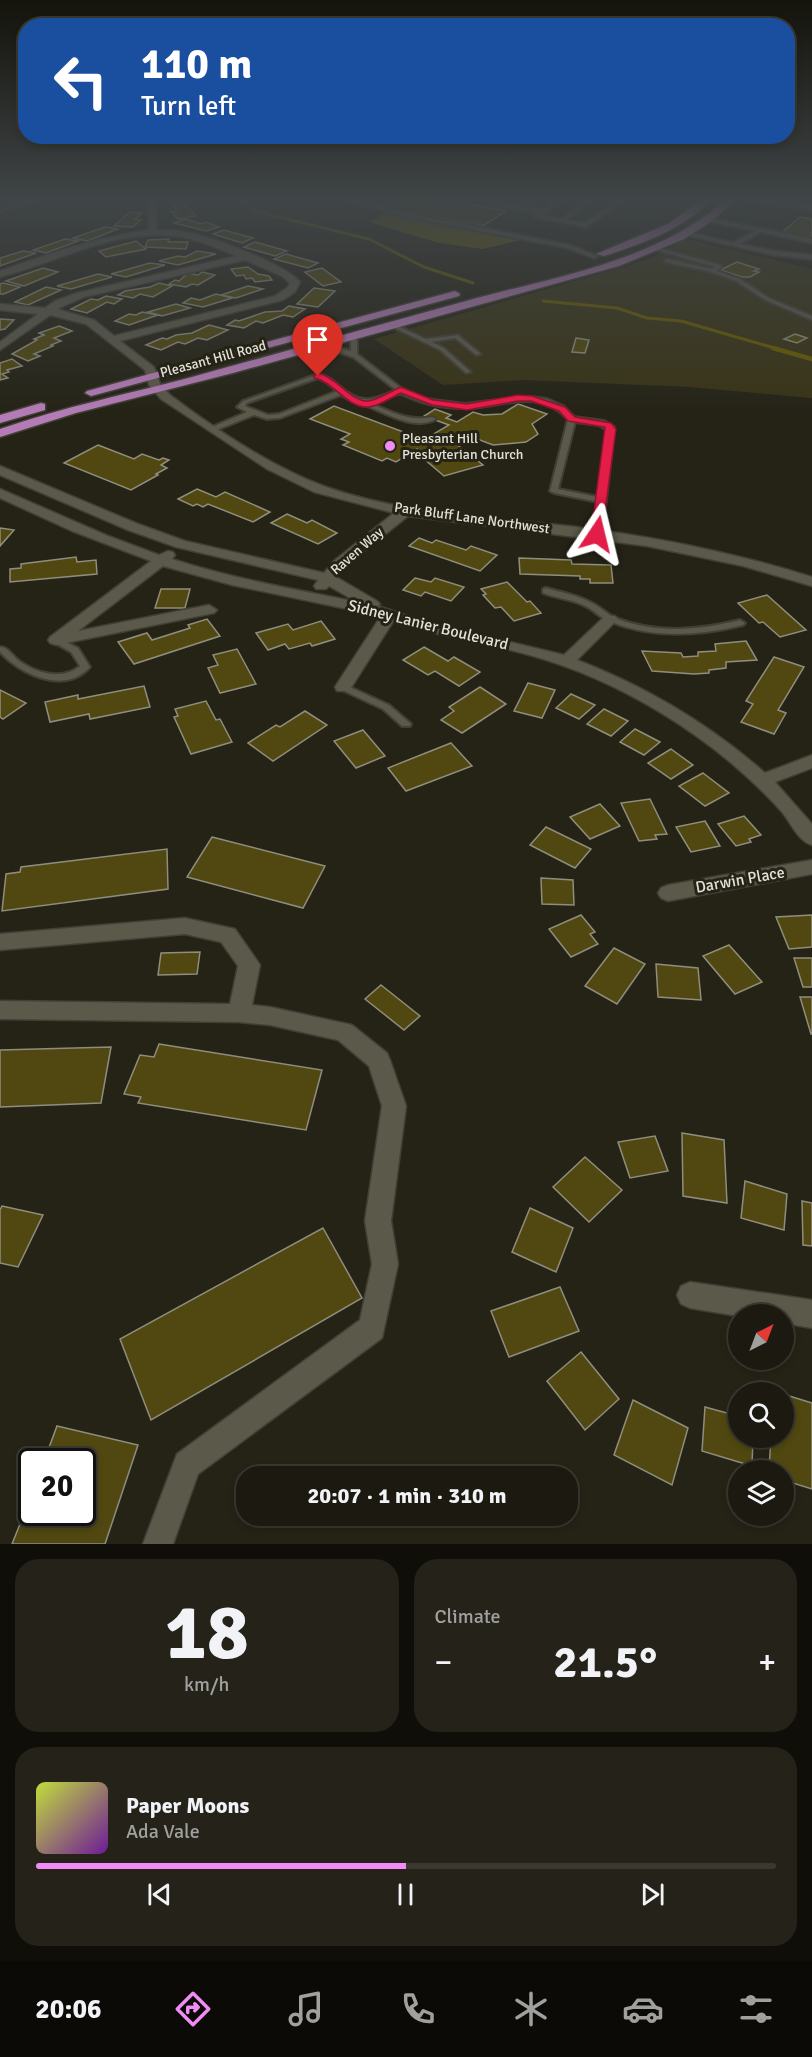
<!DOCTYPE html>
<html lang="en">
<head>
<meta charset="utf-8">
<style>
	:root { --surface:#1c1a10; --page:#252319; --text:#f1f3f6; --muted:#a0a19f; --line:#3a3830; --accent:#f18bf5 }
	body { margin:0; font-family:Signika,sans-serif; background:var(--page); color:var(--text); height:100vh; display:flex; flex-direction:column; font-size:22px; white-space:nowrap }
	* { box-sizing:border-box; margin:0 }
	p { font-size:20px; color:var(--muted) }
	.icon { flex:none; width:33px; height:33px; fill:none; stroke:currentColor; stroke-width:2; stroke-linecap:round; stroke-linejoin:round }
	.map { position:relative; height:1544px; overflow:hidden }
	.drawer { display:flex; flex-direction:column; gap:15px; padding:15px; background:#0f0e09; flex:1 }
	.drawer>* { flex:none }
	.hud { position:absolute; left:18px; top:18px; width:777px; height:126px; border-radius:24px; box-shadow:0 3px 9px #0003,0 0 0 2px var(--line); background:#1a4fa0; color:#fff; overflow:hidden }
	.needle { width:39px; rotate:42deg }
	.fabs { position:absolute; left:728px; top:1304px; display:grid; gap:12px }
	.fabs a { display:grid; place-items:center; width:66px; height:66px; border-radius:50%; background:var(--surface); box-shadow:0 3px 9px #0003,0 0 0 2px var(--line); font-size:30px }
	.speed { position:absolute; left:18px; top:1448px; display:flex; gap:12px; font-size:30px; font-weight:700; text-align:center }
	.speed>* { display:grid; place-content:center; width:78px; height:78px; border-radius:50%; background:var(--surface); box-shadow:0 3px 9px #0003,0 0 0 2px var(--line); line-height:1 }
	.speed .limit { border:3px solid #111; border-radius:9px; background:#fff; color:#111 }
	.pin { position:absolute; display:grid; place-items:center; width:51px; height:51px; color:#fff; margin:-62px -26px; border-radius:50% 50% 50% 0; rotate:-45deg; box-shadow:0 0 6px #0007 }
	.pin .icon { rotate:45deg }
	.me { position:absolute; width:66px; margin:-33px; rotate:10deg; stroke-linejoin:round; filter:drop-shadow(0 0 4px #0008) }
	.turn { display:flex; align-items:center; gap:21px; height:126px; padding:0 24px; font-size:27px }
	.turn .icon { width:78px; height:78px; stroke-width:2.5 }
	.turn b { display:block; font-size:42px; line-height:51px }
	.big { font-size:45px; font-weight:800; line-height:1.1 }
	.drawer .widget { flex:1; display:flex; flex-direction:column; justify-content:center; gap:9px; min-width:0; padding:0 21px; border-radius:24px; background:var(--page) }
	.drawer .dial { align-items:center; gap:0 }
	.dial b { font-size:78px; line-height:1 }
	.song { display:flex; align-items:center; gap:18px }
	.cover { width:72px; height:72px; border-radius:9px; background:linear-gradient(135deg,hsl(70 70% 55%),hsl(280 70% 35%)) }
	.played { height:6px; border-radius:3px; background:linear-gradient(90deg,var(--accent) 50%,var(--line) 50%) }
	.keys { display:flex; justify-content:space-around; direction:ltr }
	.heat { display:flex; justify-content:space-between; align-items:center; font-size:33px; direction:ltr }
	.drawer .tiles { flex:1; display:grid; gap:15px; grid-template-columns:1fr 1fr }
	.widget:last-child { grid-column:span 2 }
	.trip { position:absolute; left:236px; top:1466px; width:342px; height:60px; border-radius:24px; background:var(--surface); box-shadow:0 3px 9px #0003,0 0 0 2px var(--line); font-weight:800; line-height:60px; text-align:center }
	.dock { display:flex; height:96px; justify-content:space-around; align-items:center; background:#0b0a06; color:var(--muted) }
	.dock .icon { width:42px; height:42px }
	.dock .on { color:var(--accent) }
	.dock b { font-size:27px; color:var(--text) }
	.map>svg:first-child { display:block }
</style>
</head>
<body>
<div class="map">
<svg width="812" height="1544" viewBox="0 0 812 1544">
	<rect width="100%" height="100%" fill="#252316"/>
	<polygon fill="#393416" points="686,239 812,269 812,398 690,387 524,380 443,385 374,339 648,260"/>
	<polygon fill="#685c00" points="386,213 520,240 483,249 439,243 369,222"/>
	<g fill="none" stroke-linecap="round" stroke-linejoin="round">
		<g stroke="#685c00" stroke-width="3">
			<polyline points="238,199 258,212 369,239 424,267 473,283"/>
			<polyline points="0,211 38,199"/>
			<polyline points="543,301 617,308 647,318 681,321 778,349"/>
		</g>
		<polyline stroke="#685c00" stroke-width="4.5" points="773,348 812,359"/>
	</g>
	<g fill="#504810" stroke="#8f8d7e" stroke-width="1.5">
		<polygon points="403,199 441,199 506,211 483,226 388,208"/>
		<polygon points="184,204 196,216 178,219 171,212 178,211 173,206"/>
		<polygon points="130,212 142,213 135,219 141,220 133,227 114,226"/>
		<polygon points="800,217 812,219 812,240 780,234"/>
		<polygon points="186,219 200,224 205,222 219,227 206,231 174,223"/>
		<polygon points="105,227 118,229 87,241 73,238"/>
		<polygon points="224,230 253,238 242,243 213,234"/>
		<polygon points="65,239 78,241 46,253 33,250"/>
		<polygon points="169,239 168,242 188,242 186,249 145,247 148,240"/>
		<polygon points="136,241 146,249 106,257 99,251"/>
		<polygon points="255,242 287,251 275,256 244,247"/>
		<polygon points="23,251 36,253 0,266 0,258"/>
		<polygon points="197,251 216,254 178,265 159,261 178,256 185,257"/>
		<polygon points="286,254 318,263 308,268 274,259"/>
		<polygon points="737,262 759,269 754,271 759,272 750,277 742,277 720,270"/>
		<polygon points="150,263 165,265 126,277 111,274"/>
		<polygon points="248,267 258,274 269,276 272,280 255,282 252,278 246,279 244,275 236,276 231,269"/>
		<polygon points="43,268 58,272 24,286 6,281"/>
		<polygon points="322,268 341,282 323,286 305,272"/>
		<polygon points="202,272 215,275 198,285 192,284 186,287 169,284 175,280 179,281 188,273 198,275"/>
		<polygon points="98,274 112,277 71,289 57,286"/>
		<polygon points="3,283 20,287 4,294 0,294 0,284"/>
		<polygon points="159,283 172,286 153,297 140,294 133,298 118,295 125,291 150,287"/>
		<polygon points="248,286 263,289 236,298 221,295"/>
		<polygon points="46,287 61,290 28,305 15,302"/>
		<polygon points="314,288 335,291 318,307 297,304"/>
		<polygon points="216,294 232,298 203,307 183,303 191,298 200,300"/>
		<polygon points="106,296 122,299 114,304 107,302 87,313 71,309 91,299 98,300"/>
		<polygon points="176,304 190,308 162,316 148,312"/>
		<polygon points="289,306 305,309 293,317 283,315 263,323 256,321 244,328 227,325 235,320 239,321 265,312 282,311"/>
		<polygon points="142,312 158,315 129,325 115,321 129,314 136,315"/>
		<polygon points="0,319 14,320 5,329 0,330"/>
		<polygon points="209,325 228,330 207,340 198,338 185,344 178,342 161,350 146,345 162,338 167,339 176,335 192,333"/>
		<polygon points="59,326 72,331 54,338 61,341 51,345 53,346 34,354 40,356 28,361 12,354 37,340 34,339 44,335 39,333"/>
		<polygon points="795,334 807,338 797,343 784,339"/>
		<polygon points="576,338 589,340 585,353 572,352"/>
		<polygon points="12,359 22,366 7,370 9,372 2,374 8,378 0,380 0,363"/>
		<polygon points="518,404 547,414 532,424 538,434 526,442 493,445 467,435 455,443 483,465 444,476 423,458 430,454 417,449 396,462 387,458 382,461 343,445 349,442 341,439 350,434 310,419 334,406 406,433 412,433 427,438 449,425 424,416 435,409 451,415 446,418 457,422 473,412 483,415 502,414"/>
		<polygon points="98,445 134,459 142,454 159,460 163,458 169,460 161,465 167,468 156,474 158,475 131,490 64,463"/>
		<polygon points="197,489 216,497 225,492 270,512 253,522 208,504 203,507 197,504 193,506 178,499"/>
		<polygon points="287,514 307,523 312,520 337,533 318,544 271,523"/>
		<polygon points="0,528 14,530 0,546"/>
		<polygon points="419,538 432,543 436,540 466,550 471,546 497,555 480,571 409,546"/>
		<polygon points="76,557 77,562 96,560 97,574 10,582 10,569 21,568 21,564"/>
		<polygon points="519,558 571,560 572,564 611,565 613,583 590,583 590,579 580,579 580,576 520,574"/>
		<polygon points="415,578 431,582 435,578 464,587 451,601 425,592 421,596 403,590"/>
		<polygon points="507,582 527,602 530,601 541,613 514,621 501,607 495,608 483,595 486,594 481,589"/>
		<polygon points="161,589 190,589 185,608 155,608"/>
		<polygon points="767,595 806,630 780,637 763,622 759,623 738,603"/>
		<polygon points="207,619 220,636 134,664 118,642 147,633 152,640 190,628 188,625"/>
		<polygon points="321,621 335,639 312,646 310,643 289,649 285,644 268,650 256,633 288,624 293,630"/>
		<polygon points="746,641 757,660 726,662 726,668 709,670 709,673 694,674 652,671 642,651 681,653 683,657 698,656 698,652 716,651 715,644"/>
		<polygon points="424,647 448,661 454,657 480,672 459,686 435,671 428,675 403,660"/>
		<polygon points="237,649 256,684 220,693 208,668 218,665 213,655"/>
		<polygon points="774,657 804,667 778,710 786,713 774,734 741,722 753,704 746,701"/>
		<polygon points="528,683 555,690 542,718 514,711"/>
		<polygon points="144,686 150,707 90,719 89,714 50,722 45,702 78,695 78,699"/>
		<polygon points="480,687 506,704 462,733 441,720 454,711 449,707"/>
		<polygon points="0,690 26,703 3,719 0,717"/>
		<polygon points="571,694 595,705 579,719 556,708"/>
		<polygon points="206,701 216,720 220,719 232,742 191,754 174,717 178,716 175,709"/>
		<polygon points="604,709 628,721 611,736 587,724"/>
		<polygon points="305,711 327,725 273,761 248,743 276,725 280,727"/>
		<polygon points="635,729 660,742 644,755 620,742"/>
		<polygon points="363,730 385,756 356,768 334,741"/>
		<polygon points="451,743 472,766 406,791 388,768"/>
		<polygon points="671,749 693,765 671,779 648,763"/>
		<polygon points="703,773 729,793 705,806 679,786"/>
		<polygon points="650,799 667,834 655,835 657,839 639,841 621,803"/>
		<polygon points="600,804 620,826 590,839 570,817"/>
		<polygon points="744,816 761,835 749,839 751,842 736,846 718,824"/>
		<polygon points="705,821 720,846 691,852 676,827"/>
		<polygon points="546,827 591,849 575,868 530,845"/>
		<polygon points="212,837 325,866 303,908 187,877"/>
		<polygon points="167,849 168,889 2,911 6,874 20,872 21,867"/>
		<polygon points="541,878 573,880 574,905 542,904"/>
		<polygon points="581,915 595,932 590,934 598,944 571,957 549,929"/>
		<polygon points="812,915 812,947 789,949 776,917"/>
		<polygon points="729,945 762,982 735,994 703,956"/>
		<polygon points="614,948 645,964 617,1004 585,986"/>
		<polygon points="200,952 197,974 158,975 161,953"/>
		<polygon points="794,958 812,958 812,987 803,987"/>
		<polygon points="656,964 698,968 701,1000 658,997"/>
		<polygon points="381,985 420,1016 404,1030 365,999"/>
		<polygon points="800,997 812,997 812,1034 811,1034"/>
		<polygon points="159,1044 322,1070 306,1130 138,1103 141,1097 124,1094 140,1055 154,1057"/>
		<polygon points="111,1047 101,1103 0,1107 0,1050"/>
		<polygon points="682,1133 724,1140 727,1203 683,1196"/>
		<polygon points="655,1136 668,1171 630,1178 618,1142"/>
		<polygon points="585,1157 622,1190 589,1222 553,1187"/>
		<polygon points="745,1181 787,1194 784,1230 741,1218"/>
		<polygon points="802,1201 812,1203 812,1246 803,1245"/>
		<polygon points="2,1206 43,1215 18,1267 0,1263 0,1210"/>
		<polygon points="530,1208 573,1228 556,1272 512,1252"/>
		<polygon points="323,1228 362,1298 151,1420 120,1339"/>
		<polygon points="560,1287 579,1331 509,1357 491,1311"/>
		<polygon points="581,1352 619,1399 585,1430 547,1381"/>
		<polygon points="783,1394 812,1403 812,1489 783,1480 783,1470 769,1470 771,1437 783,1437"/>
		<polygon points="633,1400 688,1428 672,1485 614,1455"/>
		<polygon points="705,1407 738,1416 738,1437 753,1437 752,1466 702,1451"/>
		<polygon points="57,1426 138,1445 105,1544 12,1544 32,1494 32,1512 82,1512 82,1461 44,1461"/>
	</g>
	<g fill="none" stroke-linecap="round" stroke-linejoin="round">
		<g stroke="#413f36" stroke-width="4">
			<g id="lane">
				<polygon points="340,199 349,199 417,215 569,245 597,256 594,258 568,248 417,219"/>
				<polygon points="495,199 501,199 496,203 517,205 526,199 532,199 523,206 544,209 559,199 565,199 541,215 561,219 588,199 593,199 566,220 585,223 620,199 626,199 586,227 535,217 535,215 540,212 489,205 489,203"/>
				<polygon points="709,218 812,239 812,243 761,232 739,244 774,251 812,255 812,259 774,255 683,234 686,232 733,243 755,231 707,221"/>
				<polygon points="654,247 721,265 721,267 717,271 740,279 769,298 812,316 812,320 765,300 736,281 711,272 665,262 665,260 667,259 712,269 715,267 654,249"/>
				<polygon points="390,324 394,324 426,339 458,335 481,354 476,355 455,338 432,342 444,348 471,372 466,373 440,350 390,326"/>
				<path d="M354,334L357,336V354L401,388L426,399L465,404L515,398L531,397L547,399L563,406L574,417L604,421L614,427L606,500L600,536H597L593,534L598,502L554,493L550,491L568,419C536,386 503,408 463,408C442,408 419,403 400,393L372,404C392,412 410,422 432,417L436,419C415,431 387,414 367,406L366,404L352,401L341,395L280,418L267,419L254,415L214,431L207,429L247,412L237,407L243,401L318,374C327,376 332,380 339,386C361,405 371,401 396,390L353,357L317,345L320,343L351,351V336ZM318,378L326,382L337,391L279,414L268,415L245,406L247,403ZM575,422L599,425L607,430L598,497L558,489Z"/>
				<path d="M546,588C560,592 577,595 590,602C600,606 607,615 618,619C658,634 699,630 740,620L745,623L743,625C699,636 654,639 611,622C600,618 593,609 583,605C570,599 556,598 543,593V589Z"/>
				<path d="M56,637L78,648L90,667C65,695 21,675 0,652V647C8,647 12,655 18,660C35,673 62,681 80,666L71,652L53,642L51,640L53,638Z"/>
				<polygon points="343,684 389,705 411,724 410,726 402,726 383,709 340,689 338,687 340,685"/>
			</g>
		</g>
		<g stroke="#413f36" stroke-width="3">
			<g id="street">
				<path d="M157,199V230C171,230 185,231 199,235C223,242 284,264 300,282L295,292L283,300L120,341L154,367L160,384L170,395C215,429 273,468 326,487C406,515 492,517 576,527C656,537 735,553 812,577V586L743,566L647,546L408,516L344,567L336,577L377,601L380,604L378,606L426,622L564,655L605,616H615L618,619L577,660C647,687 709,724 765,773L812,755V768L775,782L812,824V845C798,841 791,823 782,812C748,774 707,741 663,714C621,688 574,667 526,654C482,642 436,637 394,620L349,691H337L335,687L381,616L232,585L163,566L78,631L209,605L217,610L214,613L56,645L50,643L48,640L50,637L151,561L72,531L0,498V489L108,536L159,555L168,551L173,552L175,555L172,559C233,579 295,589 357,602L329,586L326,589H316L314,586L318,580L176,547L128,530L0,475V466L138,524L185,541L324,573L334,561L394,513L314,492L267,469L161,399L149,385L145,370L86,324L50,315L0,350V342L38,314L0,310V304L45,308L55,301L77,293L237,256C217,248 197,239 175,236C115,229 57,262 0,277V271C49,254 97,237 149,230V200ZM245,260L282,276L290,283L287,288L275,296L114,336L94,320L57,309L84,297Z"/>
				<polygon points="742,199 768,199 812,204 812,210"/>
				<polygon points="812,860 812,874 668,901 661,898 658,893 661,888 668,885"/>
				<polygon points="185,918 235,929 260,965 252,1005 270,1007 352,1025 387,1053 390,1060 406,1106 391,1221 398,1264 382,1338 198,1474 173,1544 143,1544 177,1454 360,1320 372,1264 365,1221 382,1106 369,1066 338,1040 270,1025 239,1022 0,1019 0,1001 230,1004 238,966 221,942 185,934 0,950 0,934"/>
				<polygon points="690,1282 812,1300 812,1328 783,1323 783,1314 738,1314 738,1316 690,1308 681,1304 677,1295 681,1286"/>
			</g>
		</g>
		<g stroke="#413f36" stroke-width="3">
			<g id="highway">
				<path d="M703,199H712C684,229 642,244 604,256L596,254L668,224Z"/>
				<path d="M727,199H736L712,221L684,239L619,266L233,373L76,413L0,437V429C63,407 128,394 192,377C287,351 382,324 477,298C564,275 657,260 727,199Z"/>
				<polygon points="455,291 460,294 459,296 95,395 91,396 85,393 87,391"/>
				<polygon points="41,403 45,404 45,410 0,423 0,415"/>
			</g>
		</g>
		<use href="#lane" fill="#5b594a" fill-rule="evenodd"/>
		<use href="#street" fill="#5b594a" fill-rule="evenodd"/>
		<use href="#highway" fill="#b47cb6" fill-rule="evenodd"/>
	</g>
	<linearGradient id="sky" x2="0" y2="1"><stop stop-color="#14130c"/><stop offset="0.48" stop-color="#404547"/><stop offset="1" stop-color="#404547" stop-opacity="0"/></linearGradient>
	<rect width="812" height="415" fill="url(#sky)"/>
	<path fill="#e11d48" stroke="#92132f" stroke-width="1.5" d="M318,373C336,377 350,400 366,401C376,402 390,391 401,387L433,400L467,404L518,395L532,396L565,407L575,417L611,423L616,429L602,534L597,537L591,534L605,427L568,421L559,411L531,401H518L467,410L432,405L401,393C392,397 379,406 369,407C348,409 334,382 315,378L313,376Z"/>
	<circle fill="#f18bf5" stroke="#252316" stroke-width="2" cx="390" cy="446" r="6"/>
	<g text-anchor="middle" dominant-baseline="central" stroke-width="6" stroke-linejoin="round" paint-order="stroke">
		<g font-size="14" fill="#e3e2d9" stroke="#252316">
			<text transform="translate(213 359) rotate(-15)">Pleasant Hill Road</text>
			<text transform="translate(472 518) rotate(8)">Park Bluff Lane Northwest</text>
			<text transform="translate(357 551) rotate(-41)">Raven Way</text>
		</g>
		<g font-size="14" fill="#e3e2d9" stroke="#252316" text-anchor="start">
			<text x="402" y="438">Pleasant Hill<tspan x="402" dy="16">Presbyterian Church</tspan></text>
		</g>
		<g font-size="16" fill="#e3e2d9" stroke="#252316">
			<text transform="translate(428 625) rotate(14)">Sidney Lanier Boulevard</text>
			<text transform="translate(740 880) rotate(-10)">Darwin Place</text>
		</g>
	</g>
</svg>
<div class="fabs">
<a><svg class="needle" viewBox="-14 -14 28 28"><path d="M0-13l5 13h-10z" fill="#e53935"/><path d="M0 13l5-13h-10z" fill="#a0a19f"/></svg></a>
<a><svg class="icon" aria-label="search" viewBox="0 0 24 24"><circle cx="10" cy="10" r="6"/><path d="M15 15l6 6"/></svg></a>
<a><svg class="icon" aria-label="layers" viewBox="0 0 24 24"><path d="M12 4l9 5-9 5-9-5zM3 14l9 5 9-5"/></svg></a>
</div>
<div class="speed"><div class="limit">20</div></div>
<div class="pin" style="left:318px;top:376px;background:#d93025"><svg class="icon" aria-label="arrive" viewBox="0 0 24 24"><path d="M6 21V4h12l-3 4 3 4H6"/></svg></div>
<svg class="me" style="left:597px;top:534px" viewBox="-20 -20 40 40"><path d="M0-17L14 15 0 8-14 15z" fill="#e11d48" stroke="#fff" stroke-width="4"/></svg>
<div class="trip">20:07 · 1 min · 310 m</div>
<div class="hud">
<div class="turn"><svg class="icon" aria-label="left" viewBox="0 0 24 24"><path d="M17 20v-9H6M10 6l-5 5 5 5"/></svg><div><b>110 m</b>Turn left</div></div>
</div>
</div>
<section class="drawer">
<div class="tiles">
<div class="widget dial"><b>18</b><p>km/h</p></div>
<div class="widget"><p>Climate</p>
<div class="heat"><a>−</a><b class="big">21.5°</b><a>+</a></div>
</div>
<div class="widget">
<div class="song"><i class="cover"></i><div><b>Paper Moons</b><p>Ada Vale</p></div></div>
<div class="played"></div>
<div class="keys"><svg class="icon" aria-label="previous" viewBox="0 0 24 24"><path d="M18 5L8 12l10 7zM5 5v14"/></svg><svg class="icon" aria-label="pause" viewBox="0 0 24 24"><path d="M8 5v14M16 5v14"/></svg><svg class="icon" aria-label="next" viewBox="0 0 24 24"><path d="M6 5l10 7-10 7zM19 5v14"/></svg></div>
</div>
</div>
</section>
<nav class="dock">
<b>20:06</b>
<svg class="icon on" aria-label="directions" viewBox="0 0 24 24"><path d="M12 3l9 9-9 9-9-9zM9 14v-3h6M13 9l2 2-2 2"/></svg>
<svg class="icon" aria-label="music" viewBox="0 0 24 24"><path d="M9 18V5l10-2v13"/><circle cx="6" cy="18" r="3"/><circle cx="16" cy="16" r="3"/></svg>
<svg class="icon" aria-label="phone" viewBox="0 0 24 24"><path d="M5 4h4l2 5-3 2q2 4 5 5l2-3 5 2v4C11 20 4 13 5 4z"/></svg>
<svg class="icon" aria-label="climate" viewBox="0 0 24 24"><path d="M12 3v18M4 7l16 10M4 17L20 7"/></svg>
<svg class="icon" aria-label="car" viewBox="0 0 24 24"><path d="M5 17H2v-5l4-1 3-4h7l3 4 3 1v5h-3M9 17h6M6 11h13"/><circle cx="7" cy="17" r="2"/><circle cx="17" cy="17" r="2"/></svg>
<svg class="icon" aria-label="filters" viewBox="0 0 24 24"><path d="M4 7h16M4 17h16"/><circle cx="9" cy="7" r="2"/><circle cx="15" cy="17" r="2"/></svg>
</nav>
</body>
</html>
